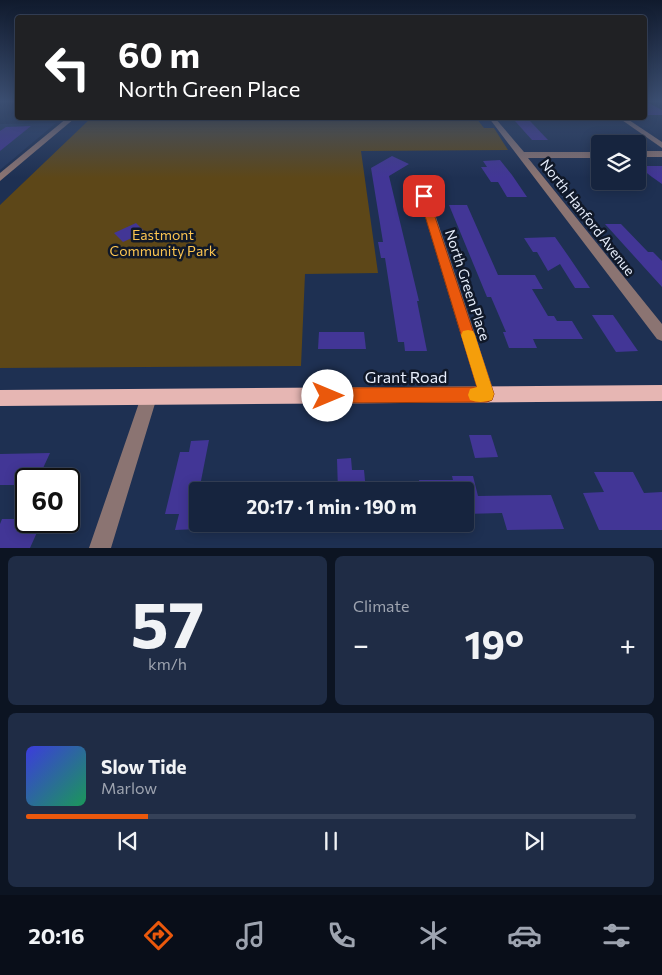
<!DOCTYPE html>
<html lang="en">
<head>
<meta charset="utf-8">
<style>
	:root { --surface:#16243e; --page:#1f2c45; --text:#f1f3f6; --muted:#9ea4b0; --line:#354158; --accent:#ea580c }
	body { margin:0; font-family:Commissioner,sans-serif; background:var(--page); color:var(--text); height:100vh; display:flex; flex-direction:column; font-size:19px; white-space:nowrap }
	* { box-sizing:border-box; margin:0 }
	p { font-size:16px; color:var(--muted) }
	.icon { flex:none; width:28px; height:28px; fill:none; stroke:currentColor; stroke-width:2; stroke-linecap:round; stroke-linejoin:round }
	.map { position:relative; height:548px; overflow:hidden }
	.drawer { display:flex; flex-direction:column; gap:8px; padding:8px; background:#0c1422; flex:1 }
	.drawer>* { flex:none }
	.top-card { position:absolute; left:15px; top:15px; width:632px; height:105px; border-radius:5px; box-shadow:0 2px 12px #0003,0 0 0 1px var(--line); background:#202124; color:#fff; overflow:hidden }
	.buttons { position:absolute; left:591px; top:135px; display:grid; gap:10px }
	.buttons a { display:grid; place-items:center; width:55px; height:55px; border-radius:5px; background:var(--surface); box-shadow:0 2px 12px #0003,0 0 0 1px var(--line); font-size:25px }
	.speed { position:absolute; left:15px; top:468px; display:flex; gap:10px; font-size:25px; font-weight:700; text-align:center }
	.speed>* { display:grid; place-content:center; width:65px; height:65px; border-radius:50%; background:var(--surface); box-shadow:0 2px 12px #0003,0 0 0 1px var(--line); line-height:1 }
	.speed .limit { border:2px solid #111; border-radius:8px; background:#fff; color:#111 }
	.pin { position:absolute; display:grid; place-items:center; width:42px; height:42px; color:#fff; margin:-21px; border-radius:10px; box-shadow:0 2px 8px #0006 }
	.me { position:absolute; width:55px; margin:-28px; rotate:90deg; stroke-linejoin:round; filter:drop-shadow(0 0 4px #0008) }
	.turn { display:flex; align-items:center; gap:18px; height:105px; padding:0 20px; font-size:22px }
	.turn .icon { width:65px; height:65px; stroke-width:2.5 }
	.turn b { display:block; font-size:35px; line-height:42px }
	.big { font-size:38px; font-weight:700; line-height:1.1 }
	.drawer .card { flex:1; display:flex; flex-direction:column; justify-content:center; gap:8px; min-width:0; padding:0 18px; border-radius:8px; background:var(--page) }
	.drawer .dial { align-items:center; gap:0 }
	.dial b { font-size:65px; line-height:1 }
	.song { display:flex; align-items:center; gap:15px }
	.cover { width:60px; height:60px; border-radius:8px; background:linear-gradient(135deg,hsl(240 70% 55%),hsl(150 70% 35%)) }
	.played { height:5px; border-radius:2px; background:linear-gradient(90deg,var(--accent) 20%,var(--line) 20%) }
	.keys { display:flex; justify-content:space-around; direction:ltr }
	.heat { display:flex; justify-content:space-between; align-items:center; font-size:28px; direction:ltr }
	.drawer .tiles { flex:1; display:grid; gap:8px; grid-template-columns:1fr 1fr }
	.card:last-child { grid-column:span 2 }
	.trip { position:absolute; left:189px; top:482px; width:285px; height:50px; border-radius:5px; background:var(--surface); box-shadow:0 2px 12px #0003,0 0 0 1px var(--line); font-weight:700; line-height:50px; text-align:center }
	.menu { display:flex; height:80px; justify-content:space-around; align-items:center; background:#090e19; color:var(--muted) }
	.menu .icon { width:35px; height:35px }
	.menu .active { color:var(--accent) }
	.menu b { font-size:22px; color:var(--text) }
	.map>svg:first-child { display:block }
</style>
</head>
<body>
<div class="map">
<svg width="662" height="548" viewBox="0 0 662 548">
	<rect width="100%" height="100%" fill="#1e3052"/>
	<polygon fill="#243860" points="56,123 0,170 0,124"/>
	<polygon fill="#5d4718" points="91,118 476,118 484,128 494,128 508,150 361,151 378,273 305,274 301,366 0,368 0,205"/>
	<g fill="#423696">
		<polygon points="645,101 662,110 662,115 645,115"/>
		<polygon points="515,121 530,121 548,140 532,140"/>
		<polygon points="31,126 0,151 0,131 6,127"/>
		<polygon points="392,156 409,164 389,176 419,301 417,301 427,351 405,351 404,342 398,342 385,258 381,258 378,242 383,242 371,168"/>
		<polygon points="500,160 512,175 527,197 507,197 498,182 491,182 481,167 487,167 483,161"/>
		<polygon points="638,166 662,166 662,184 652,177"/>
		<polygon points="449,205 467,205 498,275 535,275 543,289 532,289 548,316 554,316 557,321 572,321 583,339 533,339 537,348 509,348 503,332 506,332 491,297 487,297"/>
		<polygon points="136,223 145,232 123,242 114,233"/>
		<polygon points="605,224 621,224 648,252 653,252 662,261 662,287"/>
		<polygon points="555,237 569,257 590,288 575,288 560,264 548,271 537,252 533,252 524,238"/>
		<polygon points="592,315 613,315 638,351 616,352"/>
		<polygon points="319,332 364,332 366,349 318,349"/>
		<polygon points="469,435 491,435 498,457 475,458"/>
		<polygon points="209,440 199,491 198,491 198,529 175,530 179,514 165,514 180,452 189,452 191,441"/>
		<polygon points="50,453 38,479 26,479 26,485 0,485 0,454"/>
		<polygon points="351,458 352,470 364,470 366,491 338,491 337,459"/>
		<polygon points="594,472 633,472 644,493 662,492 662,530 599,530 583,493 604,492"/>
		<polygon points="452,476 473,476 478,496 551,495 564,529 507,530 502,513 465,514 465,491 421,491 419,480 453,480"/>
		<polygon points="2,519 26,519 26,521 42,521 30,548 0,548 0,524"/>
	</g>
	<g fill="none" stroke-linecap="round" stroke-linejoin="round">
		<g fill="#8b7472" fill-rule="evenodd">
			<polygon points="67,118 75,118 0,181 0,173"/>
			<polygon points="489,118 495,118 524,152 600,152 600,158 528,158 662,324 662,341 657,339"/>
			<polygon points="619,118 626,118 662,142 662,148"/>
			<rect x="638" y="151" width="24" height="6"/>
			<polygon points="428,180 433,183 429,196 495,395 493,401 487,403 481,401 479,395 419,196 423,183"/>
			<polygon points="149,389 155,391 157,397 111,548 89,548 141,397 143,391"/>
		</g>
		<polygon fill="#e6b6b3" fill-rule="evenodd" points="662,385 662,401 0,406 0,390"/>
	</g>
	<linearGradient id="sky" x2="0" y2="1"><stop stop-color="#101a2d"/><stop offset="0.57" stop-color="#3b4e71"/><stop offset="1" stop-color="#3b4e71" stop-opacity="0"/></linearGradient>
	<rect width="662" height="178" fill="url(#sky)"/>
	<polygon fill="#ea580c" stroke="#983908" points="424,193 428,196 494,394 492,400 487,402 328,403 323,401 320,396 323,390 328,388 477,387 419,196"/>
	<path fill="#f59e0b" d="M468,330L473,331L475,335L494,394L492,400C485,402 478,403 470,400L468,395L470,389L477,387L461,335L463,331Z"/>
	<g text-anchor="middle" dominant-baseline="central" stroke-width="5" stroke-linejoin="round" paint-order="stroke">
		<g font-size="14" fill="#e7eefc" stroke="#101828">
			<text transform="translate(588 217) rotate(52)">North Hanford Avenue</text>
			<text transform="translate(468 285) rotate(72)">North Green Place</text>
		</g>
		<g font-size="14" fill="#fdc651" stroke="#101828">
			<text x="163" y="234">Eastmont<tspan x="163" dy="16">Community Park</tspan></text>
		</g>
		<g font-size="16" fill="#e7eefc" stroke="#101828">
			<text x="406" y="376">Grant Road</text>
		</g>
	</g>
</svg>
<div class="buttons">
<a><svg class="icon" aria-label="layers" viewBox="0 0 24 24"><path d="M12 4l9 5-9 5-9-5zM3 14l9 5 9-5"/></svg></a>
</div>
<div class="speed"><div class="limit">60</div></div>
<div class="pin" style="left:424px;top:196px;background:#d93025"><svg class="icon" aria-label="arrive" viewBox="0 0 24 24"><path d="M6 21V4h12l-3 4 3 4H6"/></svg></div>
<svg class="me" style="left:328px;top:396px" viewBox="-20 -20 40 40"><circle r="19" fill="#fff"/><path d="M0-13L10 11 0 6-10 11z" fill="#ea580c"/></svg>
<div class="trip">20:17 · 1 min · 190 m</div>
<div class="top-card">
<div class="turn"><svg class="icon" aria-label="left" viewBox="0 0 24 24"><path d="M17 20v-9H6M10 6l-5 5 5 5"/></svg><div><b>60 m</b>North Green Place</div></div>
</div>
</div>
<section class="drawer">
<div class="tiles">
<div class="card dial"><b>57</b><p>km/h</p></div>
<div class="card"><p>Climate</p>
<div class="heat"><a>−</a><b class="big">19°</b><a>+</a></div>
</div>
<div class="card">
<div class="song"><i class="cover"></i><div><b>Slow Tide</b><p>Marlow</p></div></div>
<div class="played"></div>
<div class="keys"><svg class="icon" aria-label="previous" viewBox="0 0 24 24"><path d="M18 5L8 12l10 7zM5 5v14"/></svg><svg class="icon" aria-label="pause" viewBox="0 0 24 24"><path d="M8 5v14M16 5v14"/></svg><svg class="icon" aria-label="next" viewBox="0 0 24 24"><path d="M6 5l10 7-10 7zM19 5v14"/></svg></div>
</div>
</div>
</section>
<nav class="menu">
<b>20:16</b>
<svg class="icon active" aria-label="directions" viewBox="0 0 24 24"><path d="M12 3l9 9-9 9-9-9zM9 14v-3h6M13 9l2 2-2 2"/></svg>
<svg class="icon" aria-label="music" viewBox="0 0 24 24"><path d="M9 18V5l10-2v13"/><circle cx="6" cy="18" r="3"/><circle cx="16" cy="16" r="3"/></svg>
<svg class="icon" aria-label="phone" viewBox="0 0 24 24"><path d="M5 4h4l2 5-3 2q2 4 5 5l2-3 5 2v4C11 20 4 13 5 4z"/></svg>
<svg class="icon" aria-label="climate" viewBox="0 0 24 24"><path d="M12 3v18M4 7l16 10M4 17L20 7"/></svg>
<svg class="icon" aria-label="car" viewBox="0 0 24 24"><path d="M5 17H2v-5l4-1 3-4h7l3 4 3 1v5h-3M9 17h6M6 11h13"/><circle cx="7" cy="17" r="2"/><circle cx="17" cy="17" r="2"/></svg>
<svg class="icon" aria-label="filters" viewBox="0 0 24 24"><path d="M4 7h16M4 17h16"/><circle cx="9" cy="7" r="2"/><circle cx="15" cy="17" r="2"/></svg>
</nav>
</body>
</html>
